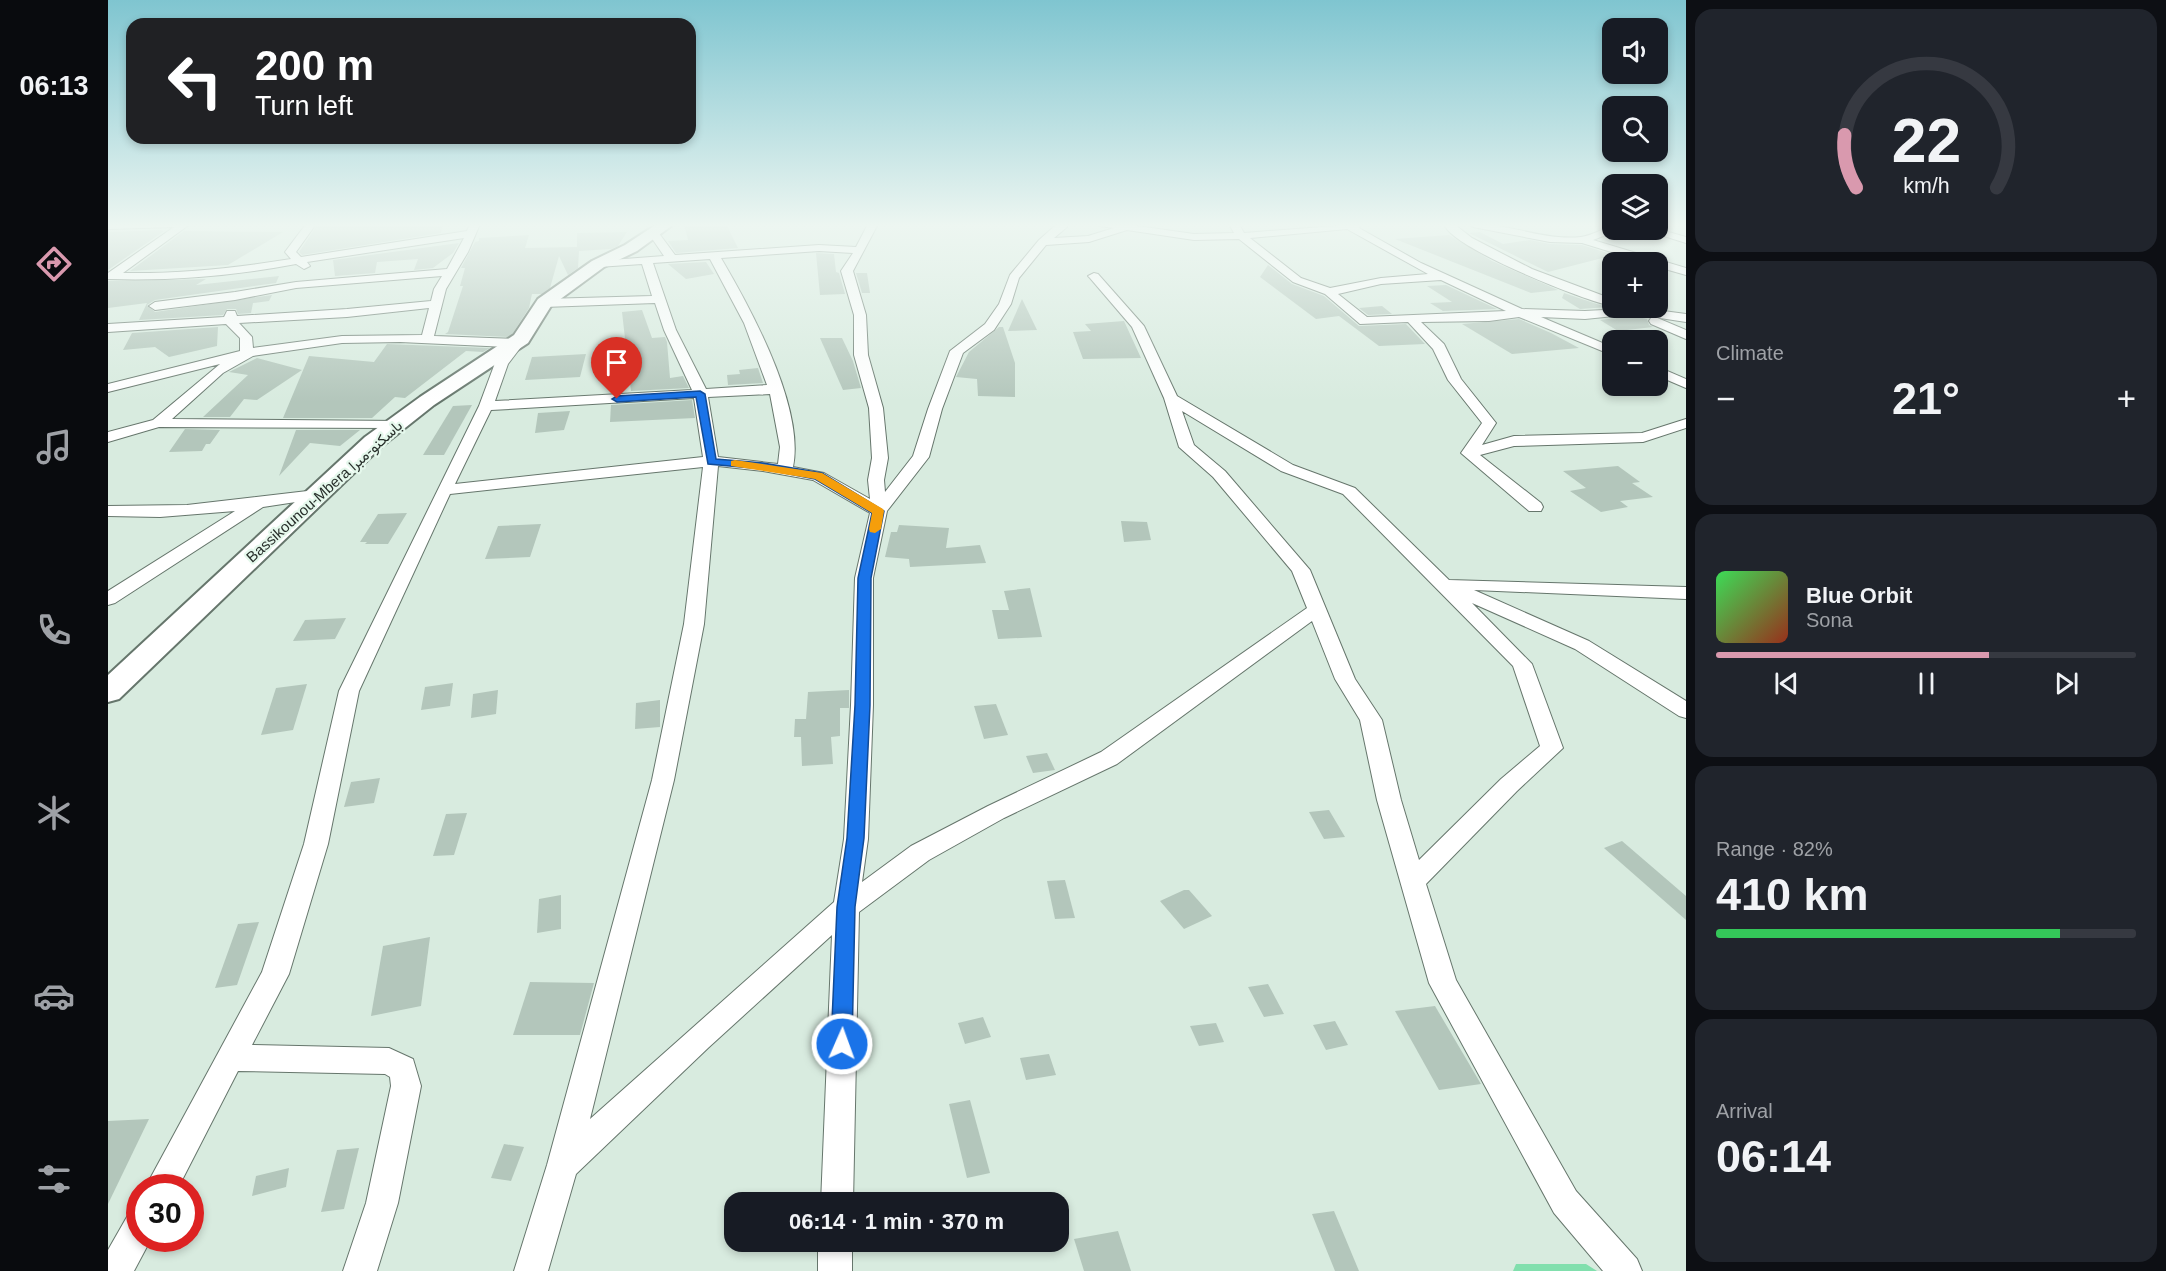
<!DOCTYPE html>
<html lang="en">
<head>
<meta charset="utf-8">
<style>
	:root { --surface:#171b24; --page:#20242c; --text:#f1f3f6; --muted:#9ea1a6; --line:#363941; --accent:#d999ae }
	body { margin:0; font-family:Arial,Vazirmatn,sans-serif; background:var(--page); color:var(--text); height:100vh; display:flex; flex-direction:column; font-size:22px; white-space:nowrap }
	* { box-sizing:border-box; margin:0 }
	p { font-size:20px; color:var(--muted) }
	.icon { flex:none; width:33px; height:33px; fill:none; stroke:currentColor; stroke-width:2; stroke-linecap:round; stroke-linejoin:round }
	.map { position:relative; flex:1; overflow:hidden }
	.details { display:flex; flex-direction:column; gap:9px; padding:9px; background:#0d0f14; width:480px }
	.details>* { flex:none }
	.top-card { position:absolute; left:18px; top:18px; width:570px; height:126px; border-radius:18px; box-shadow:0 3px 9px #0003; background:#202124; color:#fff; overflow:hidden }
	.controls { position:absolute; left:1494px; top:18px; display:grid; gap:12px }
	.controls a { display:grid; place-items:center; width:66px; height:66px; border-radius:12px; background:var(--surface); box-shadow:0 3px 9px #0003; font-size:30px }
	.speed { position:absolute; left:18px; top:1174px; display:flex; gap:12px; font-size:30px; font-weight:700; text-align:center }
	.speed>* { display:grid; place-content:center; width:78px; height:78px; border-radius:50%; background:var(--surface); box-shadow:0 3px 9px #0003; line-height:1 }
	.speed .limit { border:9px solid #d22; background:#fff; color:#111 }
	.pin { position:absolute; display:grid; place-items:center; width:51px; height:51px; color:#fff; margin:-62px -26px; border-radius:50% 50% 50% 0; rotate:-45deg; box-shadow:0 0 6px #0007 }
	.pin .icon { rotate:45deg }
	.me { position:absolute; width:66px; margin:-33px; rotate:2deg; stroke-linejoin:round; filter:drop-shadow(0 0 4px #0008) }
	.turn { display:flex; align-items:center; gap:21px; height:126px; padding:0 30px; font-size:27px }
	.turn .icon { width:78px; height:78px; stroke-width:2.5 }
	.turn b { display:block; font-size:42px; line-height:51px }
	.big { font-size:45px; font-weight:600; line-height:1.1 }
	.details .tile { flex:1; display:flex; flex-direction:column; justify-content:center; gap:9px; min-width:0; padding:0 21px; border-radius:18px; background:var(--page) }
	.details .dial { align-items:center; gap:0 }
	.dial svg { height:156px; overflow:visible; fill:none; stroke:var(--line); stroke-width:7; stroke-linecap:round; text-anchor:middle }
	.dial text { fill:var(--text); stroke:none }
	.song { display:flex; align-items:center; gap:18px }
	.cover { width:72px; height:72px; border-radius:9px; background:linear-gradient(135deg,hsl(130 70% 55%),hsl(10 70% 35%)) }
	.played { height:6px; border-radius:3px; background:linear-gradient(90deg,var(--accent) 65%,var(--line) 65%) }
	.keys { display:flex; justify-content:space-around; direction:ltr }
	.heat { display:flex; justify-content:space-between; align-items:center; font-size:33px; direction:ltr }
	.charge { height:9px; border-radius:4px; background:linear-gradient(90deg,#34c759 82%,var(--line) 0) }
	.trip { position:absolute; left:616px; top:1192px; width:345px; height:60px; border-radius:18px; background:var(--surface); box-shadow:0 3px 9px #0003; font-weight:600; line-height:60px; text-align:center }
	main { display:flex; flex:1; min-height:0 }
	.tab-bar { display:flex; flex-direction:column; width:108px; justify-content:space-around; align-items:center; background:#090b0e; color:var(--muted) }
	.tab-bar .icon { width:42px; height:42px }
	.tab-bar .on { color:var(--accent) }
	.tab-bar b { font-size:27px; color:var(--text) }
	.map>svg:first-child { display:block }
</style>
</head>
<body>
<main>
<nav class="tab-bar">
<b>06:13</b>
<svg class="icon on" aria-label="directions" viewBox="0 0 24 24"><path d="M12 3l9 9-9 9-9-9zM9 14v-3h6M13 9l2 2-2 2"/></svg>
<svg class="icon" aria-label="music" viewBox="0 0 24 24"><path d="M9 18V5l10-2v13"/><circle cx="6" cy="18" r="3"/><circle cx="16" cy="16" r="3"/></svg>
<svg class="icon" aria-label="phone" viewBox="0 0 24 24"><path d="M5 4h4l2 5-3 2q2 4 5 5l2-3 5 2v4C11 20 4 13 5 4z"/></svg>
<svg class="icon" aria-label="climate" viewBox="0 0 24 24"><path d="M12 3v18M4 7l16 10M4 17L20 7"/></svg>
<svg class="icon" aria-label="car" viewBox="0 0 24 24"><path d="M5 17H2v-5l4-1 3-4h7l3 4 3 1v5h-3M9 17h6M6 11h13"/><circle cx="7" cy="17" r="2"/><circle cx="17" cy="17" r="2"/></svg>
<svg class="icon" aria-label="filters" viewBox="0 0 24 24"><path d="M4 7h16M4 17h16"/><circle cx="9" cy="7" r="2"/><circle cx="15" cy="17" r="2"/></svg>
</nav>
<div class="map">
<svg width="1578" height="1271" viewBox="0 0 1578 1271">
	<rect width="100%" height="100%" fill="#d8ebdf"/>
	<polygon fill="#81dfad" points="1408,1264 1478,1264 1489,1271 1405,1271"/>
	<g fill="#b3c6bb">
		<polygon points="210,224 335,224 333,233 194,255 191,252"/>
		<polygon points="576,224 618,224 630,248 568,253 560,241 580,240"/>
		<polygon points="55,230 53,231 56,231 0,270 0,232"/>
		<polygon points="76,231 175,232 120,265 22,271"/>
		<polygon points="519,232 510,246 503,249 471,251 470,268 460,275 451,256 442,288 434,294 424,294 421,308 405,333 400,337 337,334 340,332 355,286 352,286 357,268 353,268 367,242 371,241 371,238 421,235 417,248 469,247 469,233"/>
		<polygon points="1372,232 1395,244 1422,240 1442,244 1474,245 1506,255 1440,272 1361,233"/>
		<polygon points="1341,235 1384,261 1450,290 1423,293 1287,239"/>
		<polygon points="351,243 345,253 325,268 306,270 310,259 269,262 267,273 227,276 225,260"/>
		<polygon points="708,253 726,254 728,272 731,273 737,294 712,295"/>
		<polygon points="598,262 606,274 578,279 560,264"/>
		<polygon points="1160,265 1184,284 1216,296 1251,326 1298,324 1317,344 1271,346 1231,316 1208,319 1152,277"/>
		<polygon points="748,273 759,273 762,293 754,293"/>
		<polygon points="171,276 168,283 47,300 39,305 47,312 164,295 161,301 145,303 143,313 130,314 128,309 119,309 115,315 31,320 39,303 0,308 0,281 98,279 88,285"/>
		<polygon points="1338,285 1389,309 1335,311 1322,303 1344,302 1319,286"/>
		<polygon points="1456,293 1489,304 1501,307 1472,309 1454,298"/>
		<polygon points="914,299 929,330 900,331"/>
		<polygon points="1274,306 1284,314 1260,315 1251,308"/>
		<polygon points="534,310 544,338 557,337 559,342 562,378 575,376 581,388 523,391 514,312"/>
		<polygon points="1526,316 1539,319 1541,325 1545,327 1510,331 1492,320"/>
		<polygon points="1411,319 1443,333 1471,348 1404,354 1354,324"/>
		<polygon points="1016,321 1033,358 975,359 965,332 983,331 977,324"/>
		<polygon points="110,327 109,346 61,357 47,347 15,350 24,333"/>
		<polygon points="891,327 895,327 907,363 907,397 870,396 869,379 848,377 861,352"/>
		<polygon points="712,338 734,338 745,361 753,388 735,390"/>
		<polygon points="279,344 382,348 375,352 358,351 297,398 287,397 264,418 175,418 201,356 266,362"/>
		<polygon points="478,354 472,377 417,380 424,357"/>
		<polygon points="149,358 194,370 149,400 136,399 122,417 95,417 140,375 121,372"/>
		<polygon points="650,368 655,383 620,385 619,375 632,374 631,370"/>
		<polygon points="584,400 587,418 502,422 503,405"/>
		<polygon points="364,405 336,455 315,455 345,406"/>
		<polygon points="462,411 456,430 427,433 430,413"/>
		<polygon points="77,429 112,430 102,444 98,444 94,451 61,452"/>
		<polygon points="188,430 252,430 232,446 202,443 171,476"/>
		<polygon points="1510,466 1532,482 1524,483 1545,497 1512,501 1520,507 1493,512 1462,491 1478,488 1455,471"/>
		<polygon points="299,513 280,544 257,544 259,542 252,542 270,514"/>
		<polygon points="1013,521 1039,522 1043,540 1016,542"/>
		<polygon points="433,524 422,557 377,559 390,526"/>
		<polygon points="791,525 841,528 838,548 872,545 878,563 802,567 801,559 777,557 783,532 789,532"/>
		<polygon points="922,588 934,637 890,639 884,610 901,610 896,591"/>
		<polygon points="238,618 227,639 185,641 197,620"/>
		<polygon points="345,683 342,706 313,710 317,687"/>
		<polygon points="199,684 185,730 153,735 168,688"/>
		<polygon points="390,690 388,714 363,718 365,694"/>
		<polygon points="741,690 741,708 732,708 732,736 723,737 725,764 694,766 693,737 686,737 687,719 698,719 700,692"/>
		<polygon points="552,700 552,727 527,729 528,703"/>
		<polygon points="888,704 900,735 876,739 866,706"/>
		<polygon points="939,753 947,770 925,773 918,756"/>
		<polygon points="272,778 266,803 236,807 243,782"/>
		<polygon points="1221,810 1237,837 1216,839 1201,812"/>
		<polygon points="359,813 346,855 325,856 338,814"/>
		<polygon points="1514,841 1578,896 1578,920 1496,848"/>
		<polygon points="957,880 967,918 947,919 939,881"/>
		<polygon points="1076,890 1081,890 1104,916 1076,929 1052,901"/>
		<polygon points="453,895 453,929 429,933 431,899"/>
		<polygon points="151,922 129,985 107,988 130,924"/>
		<polygon points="322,937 313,1006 263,1016 275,946"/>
		<polygon points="422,982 486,983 472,1035 405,1035"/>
		<polygon points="1160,984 1176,1014 1156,1017 1140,987"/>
		<polygon points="1327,1006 1373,1084 1331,1090 1287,1011"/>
		<polygon points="875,1017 883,1037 857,1044 850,1023"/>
		<polygon points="1227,1021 1240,1045 1218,1050 1205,1025"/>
		<polygon points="1108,1023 1116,1042 1091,1046 1082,1026"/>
		<polygon points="941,1054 948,1075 918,1080 912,1058"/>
		<polygon points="862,1100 882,1173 859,1178 841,1104"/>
		<polygon points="41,1119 0,1204 0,1121"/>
		<polygon points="396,1144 416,1147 403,1181 383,1178"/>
		<polygon points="251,1148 236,1209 213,1212 229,1150"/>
		<polygon points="181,1168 178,1187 144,1196 148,1176"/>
		<polygon points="1226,1211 1251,1271 1227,1271 1204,1214"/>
		<polygon points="1010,1231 1023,1271 976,1271 966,1239"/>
	</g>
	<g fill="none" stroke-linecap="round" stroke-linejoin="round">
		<g stroke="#66766c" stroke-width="2">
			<g id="street">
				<path d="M0,224H82L15,273C71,274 127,268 183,259L177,252L198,224H208L188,252L193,257L359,231L362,224H372L360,252L338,289L326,336L406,339L408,336H418L419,339L400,364L387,401L584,390L556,330L547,303L436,307L430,303L436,299L544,296L534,264L490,267L484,264L490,261L556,256L541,234L542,232H550L567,255L711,245L748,247L760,224H770L745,271L758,315L760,355L775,408L780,458L776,480L777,492L805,456L820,409L842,351L877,324L891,304L902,275L931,240L949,224H959V227L946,238L980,236L1006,228L992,226L991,224H1015L1086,234L1126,233L1121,224H1131L1136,233L1254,224L1251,228L1313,263L1414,309L1477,311L1533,308L1578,314V322L1526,314L1477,319L1433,317L1504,347V355L1411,317L1381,321L1313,322L1336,344L1353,379L1388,423L1374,445L1406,436L1534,433L1578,419V428L1535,442L1406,446L1372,455L1433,503L1435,507L1433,511H1421L1353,453L1374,423L1340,380L1325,349L1300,322L1252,324L1217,294L1185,282L1131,239L1086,240L1019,230L981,242L938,245L911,278L903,304L886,330L855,353L834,409L821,457L779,511L765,578V705L760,839L754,882L803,846L880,806L993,752L1199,608L1184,571L1105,477L1071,447L1056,398L1024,327L982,278L980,276L986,273L990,274L1036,326L1069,396L1185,465L1247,488L1341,580L1578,587V599L1366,590L1481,641L1578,701V718L1571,716L1467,649L1364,603L1424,664L1455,748L1409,791L1318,884L1348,980L1468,1191L1529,1259L1534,1271H1495L1446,1213L1321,983L1269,800L1252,720L1227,679L1204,621L1009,764L896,818L821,860L751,912L745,1203H713L724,935L600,1048L468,1174L440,1271H406L439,1165L544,780L576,624L595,467L342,494L251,691L220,844L181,974L144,1045L281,1048L305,1059L313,1086L290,1203L269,1271H235L258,1203L283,1086L282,1077L277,1074L130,1071L70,1188H37L154,972L196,844L231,691L371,406L387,363L400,347L292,342L234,343L145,356L115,373L64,419L292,421L294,424L287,428L51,427L0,442V432L45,420L112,364L0,392V384L132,351V338L118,324L0,332V324L116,317L119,311H127L129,316L239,309L323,301L326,289L334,276L188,288L127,300L47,310L41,306L47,302L127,292L188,282L339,269L356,238L199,262L202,266L196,269L188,264C125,276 64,281 0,279V273L66,227L0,229ZM1239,229L1320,274L1273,278L1222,288L1193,278L1142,238ZM711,251L745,253L733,271L746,315V355L761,408L764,458L760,480L762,499L716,473L685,467C697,408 643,309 613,258ZM602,259L636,323L659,385L598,389L568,330L545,263ZM1333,280L1398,311L1259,317L1230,294L1273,284ZM321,308L314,335L234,336L145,348L144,337L131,323L239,317ZM662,394L672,447L670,464L610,457L600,397ZM586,398L595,457L347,484L383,410ZM1074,411L1173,471L1235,494L1405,666L1432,746L1393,779L1311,860L1293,800L1274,720L1247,679L1202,570L1117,471L1086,445ZM610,466L655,471L705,480L762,513L747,578L743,705L736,839L726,902L482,1119L566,780L596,624Z"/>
				<path d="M1336,224H1346L1364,238L1424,269L1504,299V306C1477,301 1343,248 1336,224Z"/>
				<path d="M1360,224C1398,222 1435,241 1473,237C1483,236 1494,229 1504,226V230H1509L1508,231L1485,240L1578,268V275L1550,267V262H1536L1474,243L1442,242L1365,227Z"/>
				<polygon points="1550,229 1578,237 1578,243 1537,230"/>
				<polygon points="1547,317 1578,330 1578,339 1543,324 1541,321 1543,318"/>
				<polygon points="1550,367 1578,379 1578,388 1550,376"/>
				<polygon points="208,490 216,495 214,498 155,507 7,603 0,605 0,591 127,511 52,517 0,516 0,506 79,505"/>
				<polygon points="32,1211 32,1239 43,1239 26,1271 0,1271 0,1250 20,1215"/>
				<rect x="710" y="1242" width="34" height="29"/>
			</g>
		</g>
		<g stroke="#66766c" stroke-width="4">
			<polygon id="secondary" points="549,224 566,224 529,251 496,267 443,306 420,343 326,405 273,447 11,699 0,702 0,675 257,437 312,397 406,335 430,299 484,261 517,245"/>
		</g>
		<use href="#street" fill="#fff" fill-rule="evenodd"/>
		<use href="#secondary" fill="#fff" fill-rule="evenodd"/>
	</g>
	<linearGradient id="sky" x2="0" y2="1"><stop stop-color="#7fc5d0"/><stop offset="0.56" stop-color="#edf6f1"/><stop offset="1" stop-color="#edf6f1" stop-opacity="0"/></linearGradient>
	<rect width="1578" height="402" fill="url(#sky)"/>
	<polygon fill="#1a73e8" stroke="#114b97" stroke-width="1.5" points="592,391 597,394 608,459 655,463 714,473 776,511 763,578 762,705 756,838 747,907 744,1044 741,1050 734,1053 726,1050 723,1044 729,907 739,838 747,705 750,578 764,513 707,479 655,469 600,464 588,397 509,402 504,399 509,396"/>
	<polygon fill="#f59e0b" points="627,460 714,473 775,509 776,511 773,529 767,533 762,532 761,529 764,513 707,479 623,466 623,461"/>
	<g text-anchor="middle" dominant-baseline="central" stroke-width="4.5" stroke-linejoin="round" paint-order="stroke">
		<g font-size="15" fill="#282f2b" stroke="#e5f8ec">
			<text transform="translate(216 491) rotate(-42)">Bassikounou-Mbera باسكنو-مبرا</text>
		</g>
	</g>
</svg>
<div class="controls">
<a><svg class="icon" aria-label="sound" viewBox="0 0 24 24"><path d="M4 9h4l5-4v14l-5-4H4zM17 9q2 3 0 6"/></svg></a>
<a><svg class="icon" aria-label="search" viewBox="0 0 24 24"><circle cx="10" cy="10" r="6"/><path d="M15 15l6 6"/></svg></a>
<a><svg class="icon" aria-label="layers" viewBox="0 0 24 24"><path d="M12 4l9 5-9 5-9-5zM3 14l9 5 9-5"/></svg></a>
<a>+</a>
<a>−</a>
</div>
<div class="speed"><div class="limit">30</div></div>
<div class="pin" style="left:509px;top:399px;background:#d93025"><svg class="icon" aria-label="arrive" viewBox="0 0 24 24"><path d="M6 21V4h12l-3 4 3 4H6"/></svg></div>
<svg class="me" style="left:734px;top:1044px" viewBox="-20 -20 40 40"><circle r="17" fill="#1a73e8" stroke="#fff" stroke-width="3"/><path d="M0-11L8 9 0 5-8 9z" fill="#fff"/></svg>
<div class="trip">06:14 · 1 min · 370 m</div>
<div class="top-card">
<div class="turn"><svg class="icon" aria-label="left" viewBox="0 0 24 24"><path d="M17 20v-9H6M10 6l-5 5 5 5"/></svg><div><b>200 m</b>Turn left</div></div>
</div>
</div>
<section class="details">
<div class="tile dial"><svg viewBox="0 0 100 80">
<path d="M14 69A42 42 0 1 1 86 69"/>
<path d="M14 69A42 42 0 0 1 8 42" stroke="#d999ae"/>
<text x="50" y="56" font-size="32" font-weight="700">22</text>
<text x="50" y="72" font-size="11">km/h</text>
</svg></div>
<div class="tile"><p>Climate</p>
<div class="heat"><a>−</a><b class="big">21°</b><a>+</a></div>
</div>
<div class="tile">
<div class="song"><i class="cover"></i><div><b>Blue Orbit</b><p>Sona</p></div></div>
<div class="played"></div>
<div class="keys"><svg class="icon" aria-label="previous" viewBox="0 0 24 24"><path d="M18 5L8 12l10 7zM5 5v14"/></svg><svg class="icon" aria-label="pause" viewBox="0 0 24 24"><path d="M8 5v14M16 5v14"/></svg><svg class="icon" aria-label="next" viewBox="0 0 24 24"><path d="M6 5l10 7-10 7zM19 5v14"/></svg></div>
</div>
<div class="tile"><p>Range · 82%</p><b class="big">410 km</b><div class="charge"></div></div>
<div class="tile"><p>Arrival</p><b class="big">06:14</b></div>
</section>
</main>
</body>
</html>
